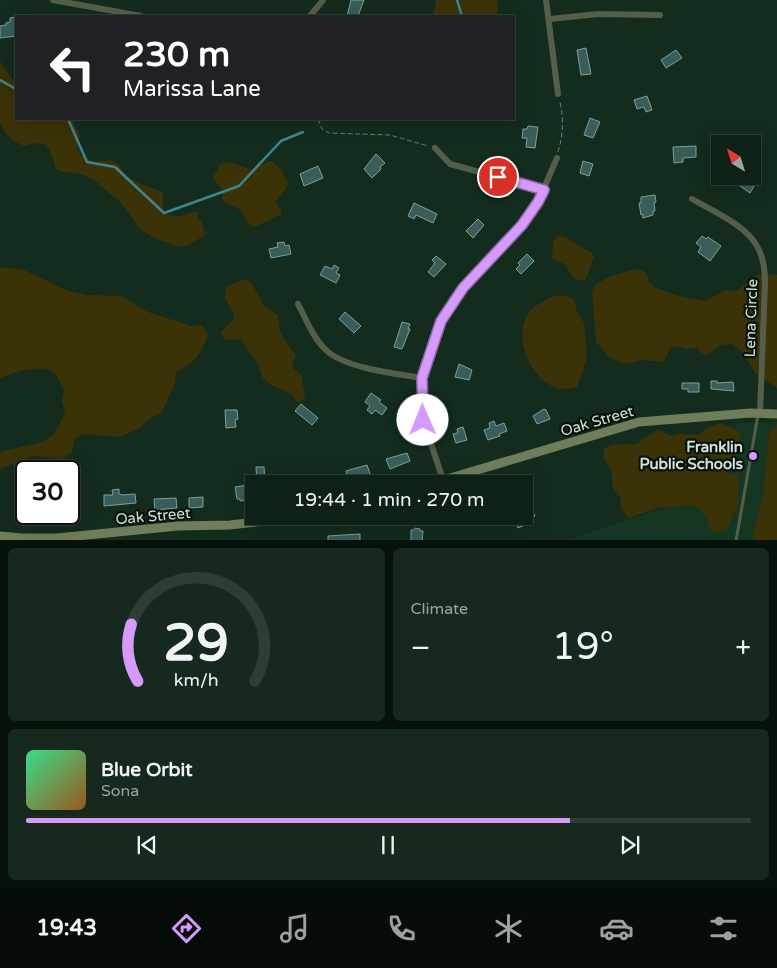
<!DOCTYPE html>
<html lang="en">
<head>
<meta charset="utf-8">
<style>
	:root { --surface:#0e2116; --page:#17291f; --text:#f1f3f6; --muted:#9ba3a1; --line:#2e3e35; --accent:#d69bfa }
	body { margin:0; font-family:"Varela Round",sans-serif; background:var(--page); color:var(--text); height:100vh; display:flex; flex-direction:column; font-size:19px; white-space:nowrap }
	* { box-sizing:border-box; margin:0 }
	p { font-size:16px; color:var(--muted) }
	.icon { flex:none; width:28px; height:28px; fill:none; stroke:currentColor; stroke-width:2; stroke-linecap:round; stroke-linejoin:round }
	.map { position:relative; height:540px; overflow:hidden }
	.sheet { display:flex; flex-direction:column; gap:8px; padding:8px; background:#08120c; flex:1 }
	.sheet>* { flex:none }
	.hud { position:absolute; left:15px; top:15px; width:500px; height:105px; border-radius:0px; box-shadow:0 5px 20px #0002,0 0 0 1px var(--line); background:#202124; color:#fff; overflow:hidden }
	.needle { width:32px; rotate:322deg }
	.buttons { position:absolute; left:711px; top:135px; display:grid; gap:10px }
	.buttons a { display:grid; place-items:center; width:50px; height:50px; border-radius:0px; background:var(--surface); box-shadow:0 5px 20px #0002,0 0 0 1px var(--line); font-size:25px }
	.speed { position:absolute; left:15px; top:460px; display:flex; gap:10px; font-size:25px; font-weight:700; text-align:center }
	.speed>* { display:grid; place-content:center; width:65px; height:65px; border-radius:50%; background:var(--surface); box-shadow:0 5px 20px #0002,0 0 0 1px var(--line); line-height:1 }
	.speed .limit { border:2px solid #111; border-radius:8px; background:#fff; color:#111 }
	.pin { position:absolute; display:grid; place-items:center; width:42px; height:42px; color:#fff; margin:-21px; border:2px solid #fff; border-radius:50%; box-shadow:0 1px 5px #0007 }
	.me { position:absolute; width:55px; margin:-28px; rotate:359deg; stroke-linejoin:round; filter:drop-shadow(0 0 4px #0008) }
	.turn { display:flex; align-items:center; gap:18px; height:105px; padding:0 25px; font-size:22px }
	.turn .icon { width:65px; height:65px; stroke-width:2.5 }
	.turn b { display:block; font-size:35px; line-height:42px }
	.big { font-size:38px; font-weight:600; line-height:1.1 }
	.sheet .tile { flex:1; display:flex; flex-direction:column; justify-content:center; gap:8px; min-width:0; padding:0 18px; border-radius:8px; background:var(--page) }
	.sheet .dial { align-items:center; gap:0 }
	.dial svg { height:130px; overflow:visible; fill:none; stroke:var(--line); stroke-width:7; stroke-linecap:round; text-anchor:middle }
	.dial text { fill:var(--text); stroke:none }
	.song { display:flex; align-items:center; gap:15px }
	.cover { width:60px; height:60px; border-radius:8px; background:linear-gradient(135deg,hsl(150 70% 55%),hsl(30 70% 35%)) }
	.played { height:5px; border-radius:2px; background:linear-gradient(90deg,var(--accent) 75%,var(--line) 75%) }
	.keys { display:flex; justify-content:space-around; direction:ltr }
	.heat { display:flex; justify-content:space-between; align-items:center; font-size:28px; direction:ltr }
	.sheet .tiles { flex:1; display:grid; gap:8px; grid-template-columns:1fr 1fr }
	.tile:last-child { grid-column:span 2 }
	.trip { position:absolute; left:245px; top:475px; width:288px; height:50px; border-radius:0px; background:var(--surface); box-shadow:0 5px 20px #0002,0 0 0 1px var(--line); font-weight:600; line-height:50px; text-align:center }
	.tabs { display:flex; height:80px; justify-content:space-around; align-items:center; background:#060d09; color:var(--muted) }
	.tabs .icon { width:35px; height:35px }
	.tabs .selected { color:var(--accent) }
	.tabs b { font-size:22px; color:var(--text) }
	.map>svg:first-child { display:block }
</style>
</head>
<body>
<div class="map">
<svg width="777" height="541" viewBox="0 0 777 541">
	<rect width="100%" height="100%" fill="#132c1d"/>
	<polygon fill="#153623" points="777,422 777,540 565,541 719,489 737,423"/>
	<g fill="#3c3208">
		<polygon points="436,0 497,0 498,10 496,16 433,16"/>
		<path d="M0,61L12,79L16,82V119H72L80,136L78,149L82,156L95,162L111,160L120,165C123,180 150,187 163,192V211C173,221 186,214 198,211L197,218L202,222L205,235L189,245L179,247L152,237L139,228L120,201L116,199C105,190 94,177 80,174C71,172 64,174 56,169C49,148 49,138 24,146C12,141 4,135 0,122Z"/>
		<polygon points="271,161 282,170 288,183 286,188 275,202 281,210 281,215 254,227 248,223 239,209 223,201 222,190 213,178 220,164 228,162 251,169"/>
		<path d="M558,236L565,237L592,253L594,257L585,281C569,280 572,272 564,264C561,262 555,260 552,259L553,242Z"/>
		<path d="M0,267L24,270L68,291L87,295L121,296L148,312L191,326L202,325L208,335C200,355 196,362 176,372L175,383L162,412L149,419L140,428L120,437L84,434L75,438L72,452L63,459L33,456L0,469V452L43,442L54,434L65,413L62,401L64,390C61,385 58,376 54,373C42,363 12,372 0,379Z"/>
		<path d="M635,269C646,270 647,272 649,283L654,287L679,296L705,301L725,290L737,291C753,278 755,271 777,275V388L756,374L740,349L732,344L718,346L712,352L705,355L700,352L697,348L686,349L674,346L669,350L664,362L641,360L626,364L610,358L596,342L592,293L595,285L608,277Z"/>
		<polygon points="245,279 251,282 264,306 278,315 280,332 296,356 292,365 294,369 301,374 305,396 303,400 297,402 292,394 271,385 262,377 258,364 240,339 228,340 223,338 221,332 233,320 234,313 225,299 225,290 230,285"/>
		<path d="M554,296H567L574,299L577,312L584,323L587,351L586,361L577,387C571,388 562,390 557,388C531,379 515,342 526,317C531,307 544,300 554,296Z"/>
		<path d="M720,423C724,425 731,426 735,429C751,442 730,460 728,474H739L738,505L727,529L716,533L709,529L708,519L697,506L662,507L629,518L620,507L621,497L613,489L611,470L603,457L604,449L611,445L636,444L658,429L671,436L680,434L698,435L707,428Z"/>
		<polygon points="777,424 777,540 756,540 752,537 763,495 769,434"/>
	</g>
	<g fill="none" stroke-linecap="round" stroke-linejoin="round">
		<g stroke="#3f8590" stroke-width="2.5">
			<polyline points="457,0 462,16"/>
			<polyline points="0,80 16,89"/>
			<polyline points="68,119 87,162 115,167 164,213 239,186 281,141 303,132"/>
			<polyline points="322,120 328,119"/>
		</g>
	</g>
	<g fill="#3a5d5a" stroke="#7ca29d">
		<polygon points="351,0 364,0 358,16 347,16"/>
		<polygon points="16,17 16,36 0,38 0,26 6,25 6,23 10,22 10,18"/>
		<polygon points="586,48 591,74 581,75 577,50"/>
		<polygon points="676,50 682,58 666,68 661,60"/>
		<polygon points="647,96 652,110 646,112 644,107 637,109 634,100"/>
		<polygon points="590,118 600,122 593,138 584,135"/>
		<polygon points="528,126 538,127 535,148 526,147 527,138 522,138 523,129 527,129"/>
		<polygon points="696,146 696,157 683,158 683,162 674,163 673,147"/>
		<polygon points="376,154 385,163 380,167 381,169 372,178 364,169"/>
		<polygon points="583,161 593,164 589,176 580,173"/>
		<polygon points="318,166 323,178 304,186 300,174"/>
		<polygon points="726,176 749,176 757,181 750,193"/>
		<polygon points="655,195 656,202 654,203 655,211 653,211 653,215 643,218 643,214 641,215 639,203 641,203 641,197"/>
		<polygon points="414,203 437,214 433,223 416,215 414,219 408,216"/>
		<polygon points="478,219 484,225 473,238 466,231"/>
		<polygon points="702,236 706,239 708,237 721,246 710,261 698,252 701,247 696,243"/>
		<polygon points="284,242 285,246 289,245 291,254 271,258 269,249 278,247 277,243"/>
		<polygon points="527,254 534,261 521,274 516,269 520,265 518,263"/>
		<polygon points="436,256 446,264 434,277 428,272 435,263 432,260"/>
		<polygon points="334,265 339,268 336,273 340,275 336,283 320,275 325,266 332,269"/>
		<polygon points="345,312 361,326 354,333 339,319"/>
		<polygon points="402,322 410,324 408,329 410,329 402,349 394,347"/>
		<polygon points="459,364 472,370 469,380 455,377"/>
		<polygon points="711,381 717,381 717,383 733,382 734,391 711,389"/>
		<polygon points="682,383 699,383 699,392 688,392 688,389 682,389"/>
		<polygon points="371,393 381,400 379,402 387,408 382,415 375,410 372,414 367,410 370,406 365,402"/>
		<polygon points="301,404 318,418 312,425 295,411"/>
		<polygon points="544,409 546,410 550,419 537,424 533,416"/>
		<polygon points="225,410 237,410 238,419 235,420 236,427 226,428"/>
		<polygon points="494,421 496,426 504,423 507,431 499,434 500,436 488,440 484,430 490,428 489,423"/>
		<polygon points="463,427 467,440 456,443 453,434 458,433 457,429"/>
		<polygon points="407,453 410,461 390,469 386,459"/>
		<polygon points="367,465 370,474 349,482 346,471"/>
		<polygon points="256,467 264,467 265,483 257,484"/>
		<polygon points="254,484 254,499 240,501 240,499 237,499 235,487"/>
		<polygon points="119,489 119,494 122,495 135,494 136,503 104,506 104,495 113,495 112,490"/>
		<polygon points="203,497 203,507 189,508 189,498"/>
		<polygon points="176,498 177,508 155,510 154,499"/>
		<polygon points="524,506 526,511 531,508 535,516 530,519 532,522 518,528 512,516 524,516"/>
		<polygon points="69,512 75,512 75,518 70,518 70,520 55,520 55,514 69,514"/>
		<polygon points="415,528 420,529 420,531 423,531 422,541 411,541 411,530 414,530"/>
		<polygon points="360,534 360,541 328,541 328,536"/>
	</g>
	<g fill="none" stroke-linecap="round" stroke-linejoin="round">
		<g stroke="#697d70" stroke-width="1" stroke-dasharray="5 2.5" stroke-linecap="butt">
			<polyline points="318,119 322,129 329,133 390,135 428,146"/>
			<path d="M558,152C563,136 564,118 560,102"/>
		</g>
		<polyline stroke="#555e48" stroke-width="3" points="736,541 758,415"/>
		<g stroke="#555e48" stroke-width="6">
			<polyline points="53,0 141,16"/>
			<polyline points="546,0 558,94"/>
			<polyline points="310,16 323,0"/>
			<polyline points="550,19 598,14 660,15"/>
			<polyline points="435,148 450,164 545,190"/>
			<path d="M692,199C713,211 748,226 758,248C764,259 765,272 765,283L760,413"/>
			<path d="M298,304C306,319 313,338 326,350C344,368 397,374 422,378"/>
			<polyline points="443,480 423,419 422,378 441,321 463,288 522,225 538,202 557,158"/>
		</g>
		<g stroke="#707d5a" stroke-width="9">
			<polyline points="430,484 639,422 750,413 777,414"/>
			<polyline points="0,536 22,538 57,538 178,526 230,525 307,516"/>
		</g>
	</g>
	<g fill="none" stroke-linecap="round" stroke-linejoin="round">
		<g stroke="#8b65a2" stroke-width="12">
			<polyline id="route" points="423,420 422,378 441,321 463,288 522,225 538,202 544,190 498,177"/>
		</g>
		<use href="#route" stroke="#d69bfa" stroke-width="9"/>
	</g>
	<circle fill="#d69bfa" stroke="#07120b" stroke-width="2" cx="753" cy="456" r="5"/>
	<g text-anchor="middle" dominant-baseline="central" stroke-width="4.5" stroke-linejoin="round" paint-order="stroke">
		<g font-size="15" fill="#d3e2d8" stroke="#07120b">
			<text transform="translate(751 318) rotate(-88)">Lena Circle</text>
			<text transform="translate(597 421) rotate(-16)">Oak Street</text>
			<text transform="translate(153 516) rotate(-5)">Oak Street</text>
		</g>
		<g font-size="15" font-weight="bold" fill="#d3e2d8" stroke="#07120b" text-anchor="end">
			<text x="743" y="447">Franklin<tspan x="743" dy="17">Public Schools</tspan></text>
		</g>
	</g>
</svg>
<div class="buttons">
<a><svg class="needle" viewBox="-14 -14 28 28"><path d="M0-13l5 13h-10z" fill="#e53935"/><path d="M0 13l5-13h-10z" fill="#9ba3a1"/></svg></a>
</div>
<div class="speed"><div class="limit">30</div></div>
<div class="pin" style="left:498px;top:177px;background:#d93025"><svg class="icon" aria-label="arrive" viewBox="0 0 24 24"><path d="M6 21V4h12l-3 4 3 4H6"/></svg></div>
<svg class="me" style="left:423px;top:420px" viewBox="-20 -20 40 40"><circle r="19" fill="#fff"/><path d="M0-13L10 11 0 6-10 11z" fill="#d69bfa"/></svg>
<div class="trip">19:44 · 1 min · 270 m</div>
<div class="hud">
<div class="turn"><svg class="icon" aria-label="left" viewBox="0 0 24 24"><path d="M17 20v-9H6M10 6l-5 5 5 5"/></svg><div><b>230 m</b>Marissa Lane</div></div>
</div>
</div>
<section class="sheet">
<div class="tiles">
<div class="tile dial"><svg viewBox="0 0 100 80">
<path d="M14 69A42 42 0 1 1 86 69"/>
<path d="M14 69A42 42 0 0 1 10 34" stroke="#d69bfa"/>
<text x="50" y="56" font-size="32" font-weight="700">29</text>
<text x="50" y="72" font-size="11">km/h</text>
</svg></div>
<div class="tile"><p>Climate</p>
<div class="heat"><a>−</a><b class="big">19°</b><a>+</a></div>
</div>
<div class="tile">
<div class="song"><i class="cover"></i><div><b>Blue Orbit</b><p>Sona</p></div></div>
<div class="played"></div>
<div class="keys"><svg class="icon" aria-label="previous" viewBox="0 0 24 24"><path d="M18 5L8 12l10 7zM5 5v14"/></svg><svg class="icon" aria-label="pause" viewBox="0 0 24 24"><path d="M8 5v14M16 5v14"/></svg><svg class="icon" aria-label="next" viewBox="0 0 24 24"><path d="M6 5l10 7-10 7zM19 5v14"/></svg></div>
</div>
</div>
</section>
<nav class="tabs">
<b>19:43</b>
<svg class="icon selected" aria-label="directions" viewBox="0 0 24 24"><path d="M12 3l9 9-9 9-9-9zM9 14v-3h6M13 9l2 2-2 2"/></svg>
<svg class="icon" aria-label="music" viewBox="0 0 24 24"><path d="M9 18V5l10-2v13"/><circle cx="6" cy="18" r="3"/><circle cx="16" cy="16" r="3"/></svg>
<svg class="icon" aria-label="phone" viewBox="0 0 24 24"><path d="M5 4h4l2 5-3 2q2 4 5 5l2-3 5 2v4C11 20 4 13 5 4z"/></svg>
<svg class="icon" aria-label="climate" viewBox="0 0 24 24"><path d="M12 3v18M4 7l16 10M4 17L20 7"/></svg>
<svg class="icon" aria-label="car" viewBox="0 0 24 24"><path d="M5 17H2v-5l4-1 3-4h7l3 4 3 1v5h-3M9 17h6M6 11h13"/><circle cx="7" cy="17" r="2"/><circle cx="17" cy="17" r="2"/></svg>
<svg class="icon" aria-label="filters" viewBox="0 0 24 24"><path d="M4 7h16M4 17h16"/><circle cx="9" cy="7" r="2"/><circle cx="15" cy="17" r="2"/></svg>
</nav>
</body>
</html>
